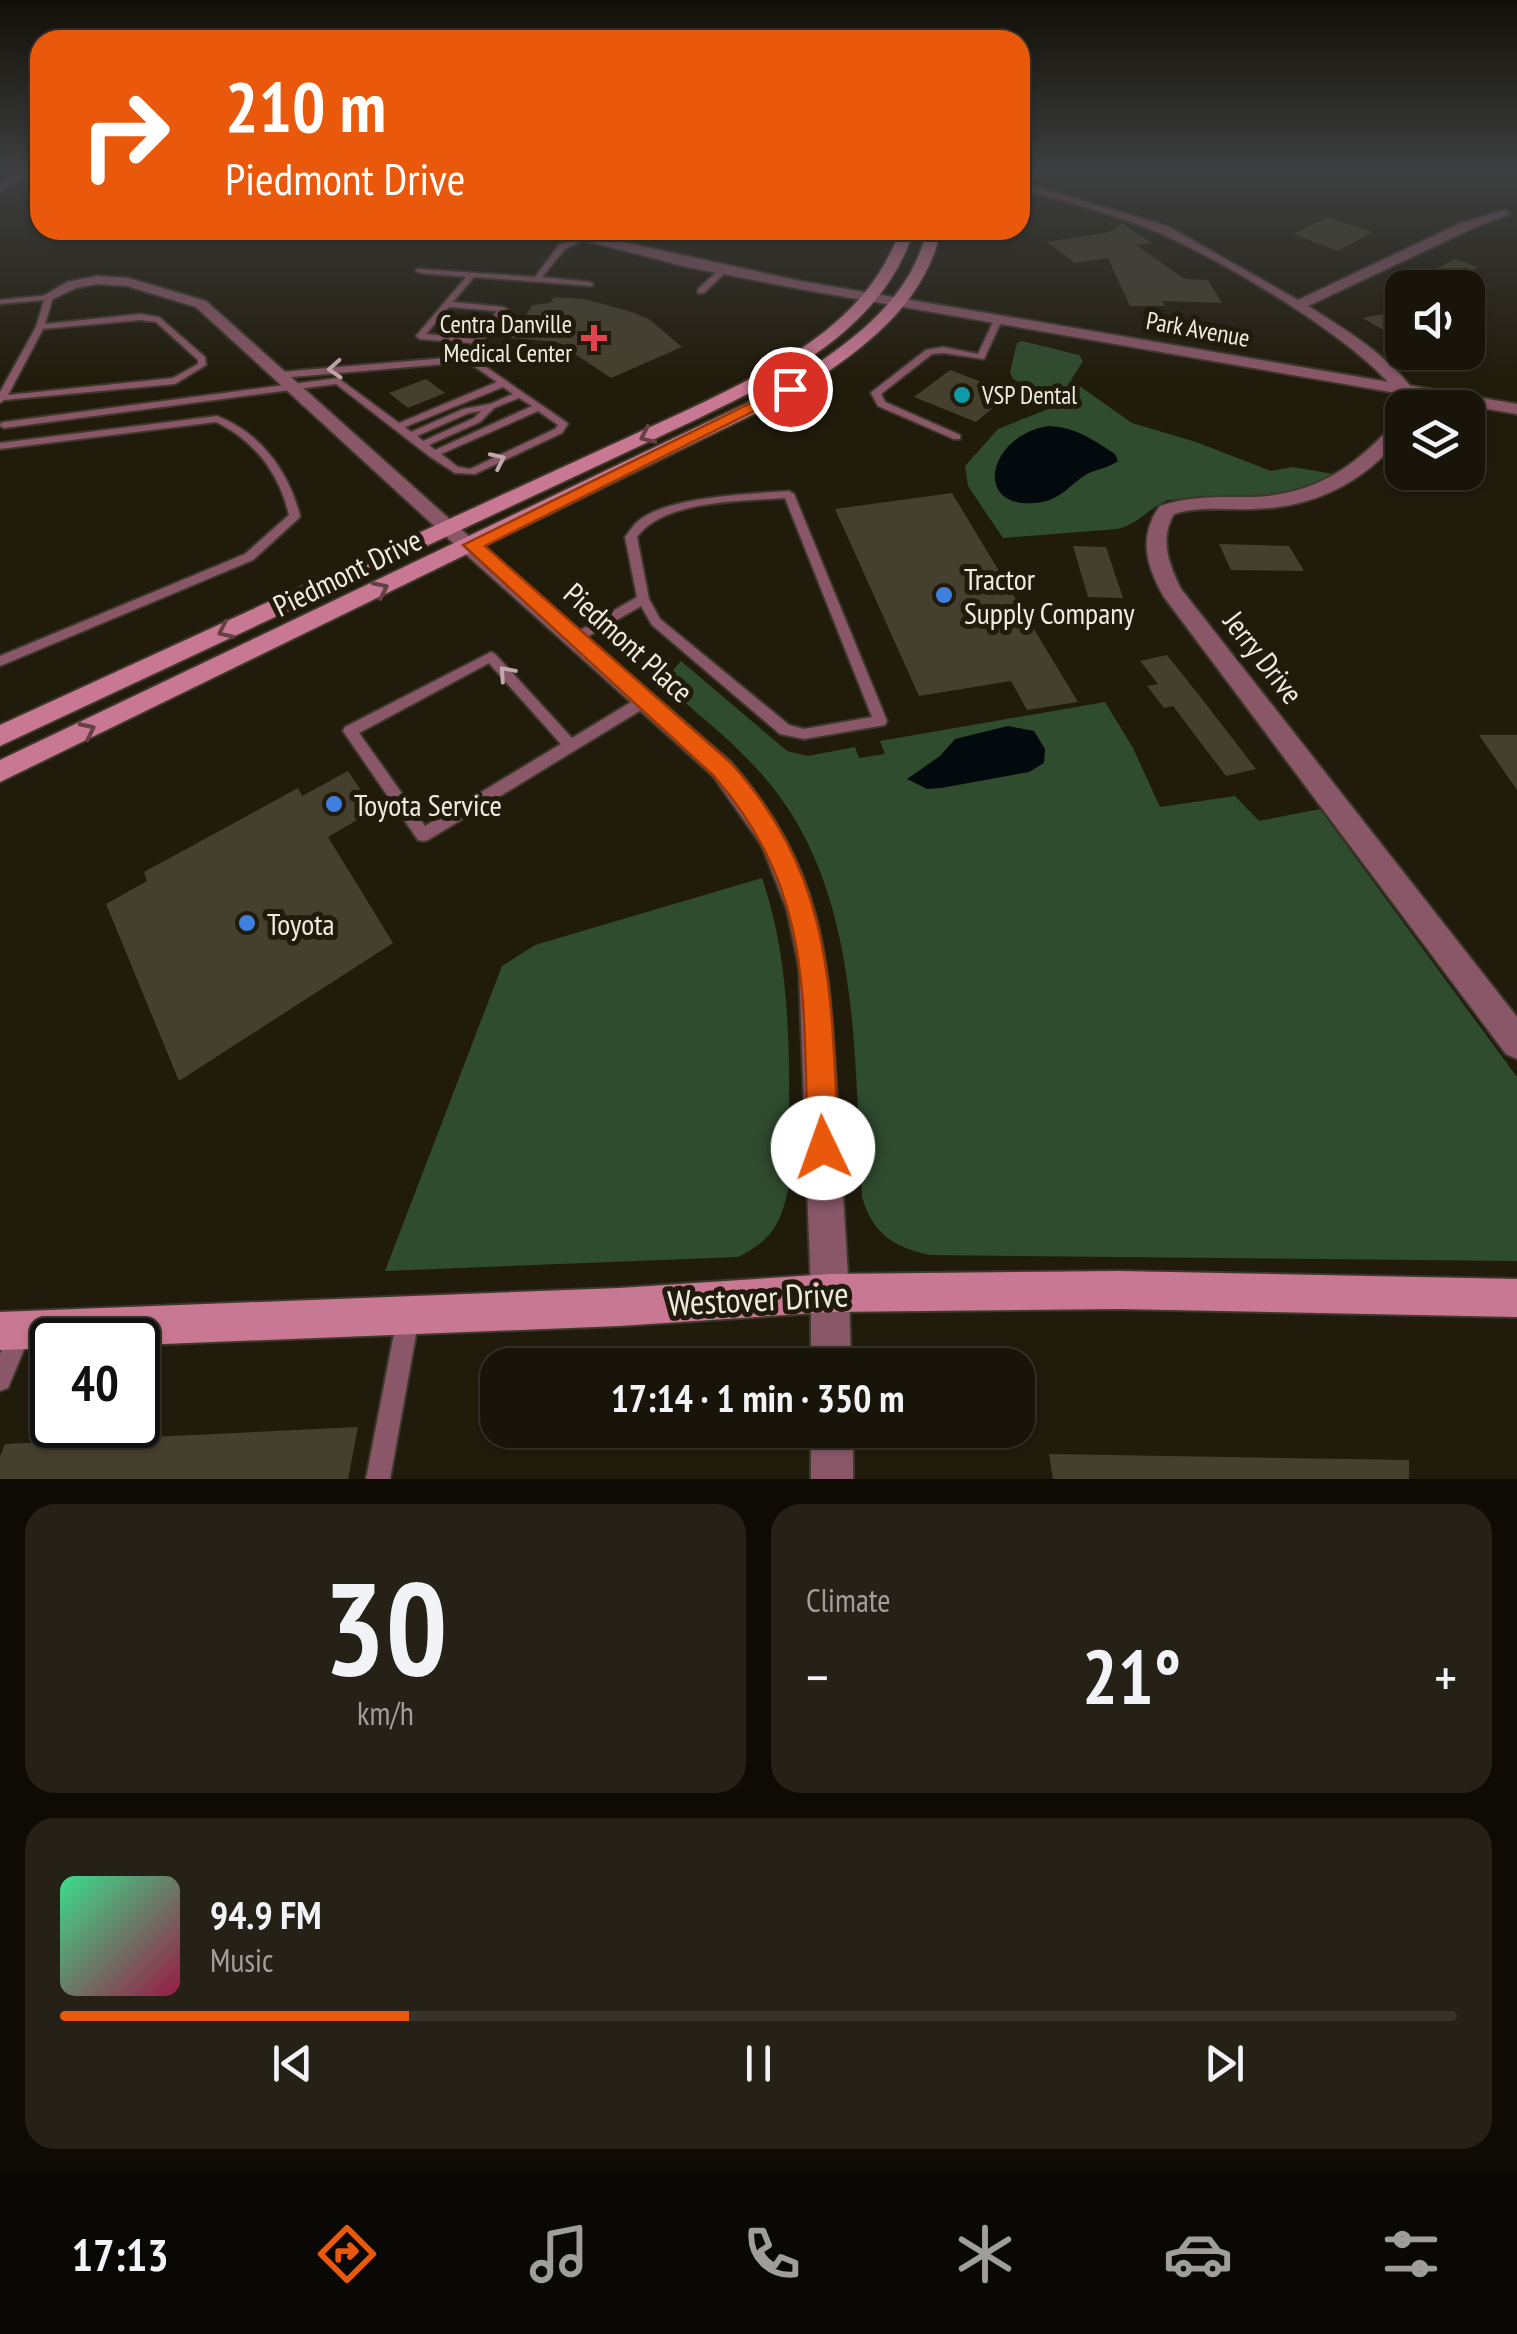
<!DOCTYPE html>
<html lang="en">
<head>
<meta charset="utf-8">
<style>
	:root { --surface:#191409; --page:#262117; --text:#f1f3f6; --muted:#9f9e9c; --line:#37332a; --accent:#ea580c }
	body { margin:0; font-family:"PT Sans Narrow",sans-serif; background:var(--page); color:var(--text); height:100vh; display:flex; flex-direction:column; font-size:38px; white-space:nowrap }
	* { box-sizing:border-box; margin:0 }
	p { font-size:32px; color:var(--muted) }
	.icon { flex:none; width:55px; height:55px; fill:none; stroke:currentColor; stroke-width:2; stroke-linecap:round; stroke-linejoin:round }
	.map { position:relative; height:1479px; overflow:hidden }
	.side { display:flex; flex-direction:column; gap:25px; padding:25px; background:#0e0b05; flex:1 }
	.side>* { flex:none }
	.guide { position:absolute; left:30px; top:30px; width:1000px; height:210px; border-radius:30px; box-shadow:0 2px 8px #0004,0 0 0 2px var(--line); background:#ea580c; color:#fff; overflow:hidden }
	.fabs { position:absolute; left:1385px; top:270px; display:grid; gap:20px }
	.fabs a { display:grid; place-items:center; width:100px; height:100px; border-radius:20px; background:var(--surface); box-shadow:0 2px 8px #0004,0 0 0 2px var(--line); font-size:50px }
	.speed { position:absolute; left:30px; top:1318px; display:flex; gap:20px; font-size:50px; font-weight:700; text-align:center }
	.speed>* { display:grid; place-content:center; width:130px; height:130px; border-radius:50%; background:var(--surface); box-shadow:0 2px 8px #0004,0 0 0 2px var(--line); line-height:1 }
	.speed .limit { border:5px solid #111; border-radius:15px; background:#fff; color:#111 }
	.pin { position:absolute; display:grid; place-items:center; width:85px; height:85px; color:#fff; margin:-42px; border:5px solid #fff; border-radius:50%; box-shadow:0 2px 10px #0007 }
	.me { position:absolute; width:110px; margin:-55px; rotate:357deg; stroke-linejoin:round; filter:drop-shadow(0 0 8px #0008) }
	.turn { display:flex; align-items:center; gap:35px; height:210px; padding:0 30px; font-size:45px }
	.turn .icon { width:130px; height:130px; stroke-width:2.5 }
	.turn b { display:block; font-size:70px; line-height:85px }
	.big { font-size:75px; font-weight:600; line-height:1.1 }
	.side .card { flex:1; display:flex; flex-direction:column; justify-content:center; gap:15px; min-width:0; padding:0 35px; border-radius:30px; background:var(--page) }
	.side .dial { align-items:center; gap:0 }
	.dial b { font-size:130px; line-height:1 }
	.song { display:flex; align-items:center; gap:30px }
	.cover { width:120px; height:120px; border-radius:15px; background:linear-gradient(135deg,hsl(150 70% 55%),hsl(340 70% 35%)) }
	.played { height:10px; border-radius:5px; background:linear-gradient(90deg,var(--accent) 25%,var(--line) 25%) }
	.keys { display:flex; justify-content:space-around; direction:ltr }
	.heat { display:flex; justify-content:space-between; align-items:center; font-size:55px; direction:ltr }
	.side .tiles { flex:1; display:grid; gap:25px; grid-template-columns:1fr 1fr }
	.card:last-child { grid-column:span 2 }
	.trip { position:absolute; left:480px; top:1348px; width:555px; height:100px; border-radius:30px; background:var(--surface); box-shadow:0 2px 8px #0004,0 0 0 2px var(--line); font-weight:600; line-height:100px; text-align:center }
	.tab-bar { display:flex; height:160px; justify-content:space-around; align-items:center; background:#0a0804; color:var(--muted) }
	.tab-bar .icon { width:70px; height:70px }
	.tab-bar .active { color:var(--accent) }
	.tab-bar b { font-size:45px; color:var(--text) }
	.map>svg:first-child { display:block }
</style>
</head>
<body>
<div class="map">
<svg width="1517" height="1479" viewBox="0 0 1517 1479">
	<rect width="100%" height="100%" fill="#211b0c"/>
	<g fill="#304c2f">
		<path d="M1022,341L1079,355L1083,361L1071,380L1132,423L1196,442L1271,471L1292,467L1334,474L1316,488L1296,493L1168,500C1147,509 1139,524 1117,529L1003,538L968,486L965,466L998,429L1061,404L1013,379L1010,372L1017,343Z"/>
		<path d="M681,661L787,751L808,756L855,747L859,758L885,754L880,741L1105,702L1133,748L1160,807L1235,796L1259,821L1320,809L1517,1077V1261L930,1255C893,1247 873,1234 862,1197C853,1054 863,883 758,770C729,738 694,711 662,683Z"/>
		<path d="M762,878C796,978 788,1082 789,1185C781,1224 773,1239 738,1257L385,1271L502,966L535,945Z"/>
	</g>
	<g fill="#020a0e">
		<path d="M1048,426C1073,426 1094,440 1115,454L1118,461C1110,467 1099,469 1089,473C1069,484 1062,501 1035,503C973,509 987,436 1048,426Z"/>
		<polygon points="1008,726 1034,731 1045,749 1044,763 1029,772 941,788 927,789 907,779 940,756 955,739"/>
	</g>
	<g fill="#453f2e">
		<polygon points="1327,217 1373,232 1338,251 1293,234"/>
		<polygon points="1122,223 1152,243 1136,245 1185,279 1208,280 1222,303 1162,301 1165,306 1130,306 1108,258 1075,263 1047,242 1110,232"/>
		<polygon points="1455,259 1478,267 1447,288 1419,278"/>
		<polygon points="554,297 584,299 632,312 649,319 682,347 611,378 557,342 511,338 532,305 550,303"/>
		<polygon points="1402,310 1402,341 1363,318"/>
		<polygon points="950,370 1011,393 976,422 914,397"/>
		<polygon points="426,379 445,393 408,408 389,393"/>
		<polygon points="952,493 1078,702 1027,710 1011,681 919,696 835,509"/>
		<polygon points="1219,544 1289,546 1304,571 1231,570"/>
		<polygon points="1073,546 1106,547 1123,598 1088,597"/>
		<polygon points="1167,655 1202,699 1256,769 1226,776 1173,706 1164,708 1147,686 1158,684 1140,661"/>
		<polygon points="1479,735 1517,735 1517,790"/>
		<polygon points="348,771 374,810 328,837 393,943 179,1081 106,904 147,881 144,872 298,788 302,796"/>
		<polygon points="358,1427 348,1479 0,1479 0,1456 5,1444"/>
		<polygon points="1049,1454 1409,1460 1409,1479 1053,1479"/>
	</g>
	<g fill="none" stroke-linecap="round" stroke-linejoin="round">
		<g stroke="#3e382a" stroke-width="4">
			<g id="service">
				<path d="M578,237L582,239L581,241L565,249L542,277L589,282L593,284L592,286L474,277L453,302L503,307L507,309L480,344L420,339L416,336L466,277L420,273L416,271L417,269L535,277L559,245ZM449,307L497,311L475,339L426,334Z"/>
				<polygon points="721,268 728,270 704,293 698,293 698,289"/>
				<path d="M49,295L53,297L45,324L140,314L159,317L205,357L206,365L175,384L4,400L0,403V392L36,327L44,300L0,304V300ZM140,320L156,322L198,360V364L173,378L8,395L43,329Z"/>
				<polygon points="995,318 1002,320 984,359 943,353 932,354 881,394 885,402 960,435 960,439 954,439 878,406 871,393 873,391 926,350 943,347 978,354"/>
				<path d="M470,356L566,422L568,424L562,433L475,474L455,473L429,456L336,384L4,428L0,426L1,423L4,422L338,378L399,423L497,382L468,362L280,378L275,375L280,372ZM503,387L513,394L490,404L463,409L411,432L405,427ZM519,398L532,406L435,450L429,445L480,422L494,408ZM481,411L474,418L423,441L417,436L469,413ZM538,411L558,425L555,429L470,469L458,467L441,454Z"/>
				<path d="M217,416C261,433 289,472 300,516L299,518L253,560L0,666V656L245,554L289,515C279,473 255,441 216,422L0,449V443Z"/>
				<path d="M789,491L794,494L887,721L885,725L804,739L780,734L652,625L641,606L580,641H572L570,638L572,635L637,597L625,537C626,536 634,525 635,524C662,496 751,494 789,491ZM785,498L872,717L804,729L789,725L660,619L649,599L637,537C663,500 743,501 785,498Z"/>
				<path d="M491,652L495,654L572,738L641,696H651L653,700L651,704L428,840L423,841L418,840L343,731L345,727ZM489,663L561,744L425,826L359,733Z"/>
				<polygon points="408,1307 415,1311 419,1318 390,1479 366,1479 397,1318 401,1311"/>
				<polygon points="19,1324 27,1327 30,1335 8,1388 0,1391 0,1354 11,1327"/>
			</g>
		</g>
		<g stroke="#3e382a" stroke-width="4">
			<g id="minor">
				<polygon points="17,172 30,172 0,193 0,183"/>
				<path d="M1020,182L1167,226L1298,300L1461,223L1504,210L1510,214L1471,229L1308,306C1350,333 1401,362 1424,408H1407C1379,350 1214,255 1152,230C1109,212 1064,202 1020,188Z"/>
				<polygon points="97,276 128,278 206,301 455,524 455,532 441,532 196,307 127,286 97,284 76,288 49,301 42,297 67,282"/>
				<path d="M1402,420V436C1363,483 1314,508 1252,509C1226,510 1200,506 1174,514C1159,539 1169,565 1181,589L1517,1017V1059L1506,1054L1164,597C1146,566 1138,536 1160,506C1189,496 1216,497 1246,497C1311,497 1354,469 1396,421Z"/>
				<polygon points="830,1274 843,1280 849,1293 851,1365 811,1365 811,1293 817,1280"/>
				<rect x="811" y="1430" width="42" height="49"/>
			</g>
		</g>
		<g stroke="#3e382a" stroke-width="4">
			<g id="tertiary">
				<polygon points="545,230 568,230 800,281 1517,404 1517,414 800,289 687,267"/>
				<path d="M448,522L455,524L731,762C826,873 828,956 837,1095C841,1161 845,1227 849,1293L843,1306L830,1312L817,1306L811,1293L799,967L787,910L762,846L713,776L441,532L438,528Z"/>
			</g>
		</g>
		<g stroke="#3e382a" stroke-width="4">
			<g id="secondary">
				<path d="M900,230H914C882,330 784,377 695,420L0,746V725L683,412C769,371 867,326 900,230Z"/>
				<path d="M927,230H941C924,308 859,351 797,393L0,782V760L785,385C846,345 909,305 927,230Z"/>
				<polygon points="1119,1271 1517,1279 1517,1317 1119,1309 830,1312 619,1326 138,1345 138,1340 52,1340 52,1348 0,1350 0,1312 619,1288 830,1274"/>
			</g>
		</g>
		<use href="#service" fill="#895768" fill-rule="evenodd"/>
		<use href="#minor" fill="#895768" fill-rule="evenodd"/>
		<use href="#tertiary" fill="#895768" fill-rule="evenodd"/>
		<use href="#secondary" fill="#c97893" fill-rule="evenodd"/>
	</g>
	<defs><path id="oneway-chevron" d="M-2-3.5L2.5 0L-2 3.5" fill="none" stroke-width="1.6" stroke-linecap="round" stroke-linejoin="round" transform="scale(2.5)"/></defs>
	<g stroke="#c1a8ab">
		<use href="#oneway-chevron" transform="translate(335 369) rotate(176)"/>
		<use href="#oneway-chevron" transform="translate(498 460) rotate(-25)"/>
		<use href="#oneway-chevron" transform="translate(506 673) rotate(-132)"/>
	</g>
	<g stroke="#644042">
		<use href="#oneway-chevron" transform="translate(647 436) rotate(155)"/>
		<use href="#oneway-chevron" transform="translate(381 589) rotate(-26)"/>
		<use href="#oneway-chevron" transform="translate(225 631) rotate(155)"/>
		<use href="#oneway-chevron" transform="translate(88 730) rotate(-26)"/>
	</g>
	<linearGradient id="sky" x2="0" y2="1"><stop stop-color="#120f07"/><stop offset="0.45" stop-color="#3d3f40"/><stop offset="1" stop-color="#3d3f40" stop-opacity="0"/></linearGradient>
	<rect width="1517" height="379" fill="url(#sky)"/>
	<path fill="#ea580c" stroke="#983908" stroke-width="2.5" d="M785,386L798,389L485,546L731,763C838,882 830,998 839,1148L834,1159L823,1163L812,1159L808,1148C802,1002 816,894 714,776L463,545Z"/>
	<path fill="#e0444e" stroke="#211b0c" stroke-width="4" d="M589 323h10v10h10v10h-10v10h-10v-10h-10v-10h10z"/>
	<circle fill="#0f9aa8" stroke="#211b0c" stroke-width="4" cx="962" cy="395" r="10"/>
	<g fill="#3f7fe0" stroke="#211b0c" stroke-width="4">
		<circle cx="944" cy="595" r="10"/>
		<circle cx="334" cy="804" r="10"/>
		<circle cx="247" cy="923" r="10"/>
	</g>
	<g text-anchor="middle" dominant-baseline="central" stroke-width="10" stroke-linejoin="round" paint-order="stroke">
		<g font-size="25" fill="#efebe1" stroke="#211b0c" text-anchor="end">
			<text x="572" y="324">Centra Danville<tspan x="572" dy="29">Medical Center</tspan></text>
			<text x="982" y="395" text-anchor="start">VSP Dental</text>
		</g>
		<g font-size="25" fill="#efebe1" stroke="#211b0c">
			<text transform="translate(1198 329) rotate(10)">Park Avenue</text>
		</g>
		<g font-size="30" fill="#efebe1" stroke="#211b0c">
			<text transform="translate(347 572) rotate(-26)">Piedmont Drive</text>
			<text transform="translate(629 642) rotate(42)">Piedmont Place</text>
			<text transform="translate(1264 657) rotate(52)">Jerry Drive</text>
		</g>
		<g font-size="30" fill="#efebe1" stroke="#211b0c" text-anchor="start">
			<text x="964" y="578">Tractor<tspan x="964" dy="34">Supply Company</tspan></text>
			<text x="354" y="804">Toyota Service</text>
			<text x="267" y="923">Toyota</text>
		</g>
		<g font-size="35" fill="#efebe1" stroke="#211b0c">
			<text transform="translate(758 1298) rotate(-3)">Westover Drive</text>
		</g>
	</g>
</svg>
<div class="fabs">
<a><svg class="icon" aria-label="sound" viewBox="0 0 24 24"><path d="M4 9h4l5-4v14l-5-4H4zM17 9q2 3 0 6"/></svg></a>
<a><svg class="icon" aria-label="layers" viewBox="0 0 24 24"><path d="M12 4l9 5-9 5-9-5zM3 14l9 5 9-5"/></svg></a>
</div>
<div class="speed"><div class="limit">40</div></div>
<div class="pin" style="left:790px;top:389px;background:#d93025"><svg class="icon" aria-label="arrive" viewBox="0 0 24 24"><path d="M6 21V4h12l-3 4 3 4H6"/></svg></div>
<svg class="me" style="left:823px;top:1148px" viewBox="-20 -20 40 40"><circle r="19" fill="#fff"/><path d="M0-13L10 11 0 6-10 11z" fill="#ea580c"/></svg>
<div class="trip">17:14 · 1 min · 350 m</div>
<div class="guide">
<div class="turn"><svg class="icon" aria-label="right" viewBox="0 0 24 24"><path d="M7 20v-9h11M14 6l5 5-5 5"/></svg><div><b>210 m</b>Piedmont Drive</div></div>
</div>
</div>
<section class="side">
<div class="tiles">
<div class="card dial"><b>30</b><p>km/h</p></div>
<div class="card"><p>Climate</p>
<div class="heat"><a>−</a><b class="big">21°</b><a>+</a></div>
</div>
<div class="card">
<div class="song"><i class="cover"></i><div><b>94.9 FM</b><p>Music</p></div></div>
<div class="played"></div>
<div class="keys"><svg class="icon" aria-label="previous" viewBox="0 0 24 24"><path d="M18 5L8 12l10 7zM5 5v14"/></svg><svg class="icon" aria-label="pause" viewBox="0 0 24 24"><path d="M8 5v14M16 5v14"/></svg><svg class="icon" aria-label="next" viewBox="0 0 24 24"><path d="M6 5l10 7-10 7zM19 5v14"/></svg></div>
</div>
</div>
</section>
<nav class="tab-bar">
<b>17:13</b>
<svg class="icon active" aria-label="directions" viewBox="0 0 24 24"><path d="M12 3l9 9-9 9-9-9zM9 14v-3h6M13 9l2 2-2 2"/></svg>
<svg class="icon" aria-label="music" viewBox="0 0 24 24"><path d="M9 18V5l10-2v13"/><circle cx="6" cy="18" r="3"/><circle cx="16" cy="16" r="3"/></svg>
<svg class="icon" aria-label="phone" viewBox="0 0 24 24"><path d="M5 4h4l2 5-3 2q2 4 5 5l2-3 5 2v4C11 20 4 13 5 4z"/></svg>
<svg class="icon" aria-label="climate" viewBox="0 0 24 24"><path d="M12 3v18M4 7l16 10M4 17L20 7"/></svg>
<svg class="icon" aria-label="car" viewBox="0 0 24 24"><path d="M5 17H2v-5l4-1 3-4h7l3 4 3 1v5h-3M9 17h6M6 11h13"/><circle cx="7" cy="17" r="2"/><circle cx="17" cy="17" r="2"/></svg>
<svg class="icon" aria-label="filters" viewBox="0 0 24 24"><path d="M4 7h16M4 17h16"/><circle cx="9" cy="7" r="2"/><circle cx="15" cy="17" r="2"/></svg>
</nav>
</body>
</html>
